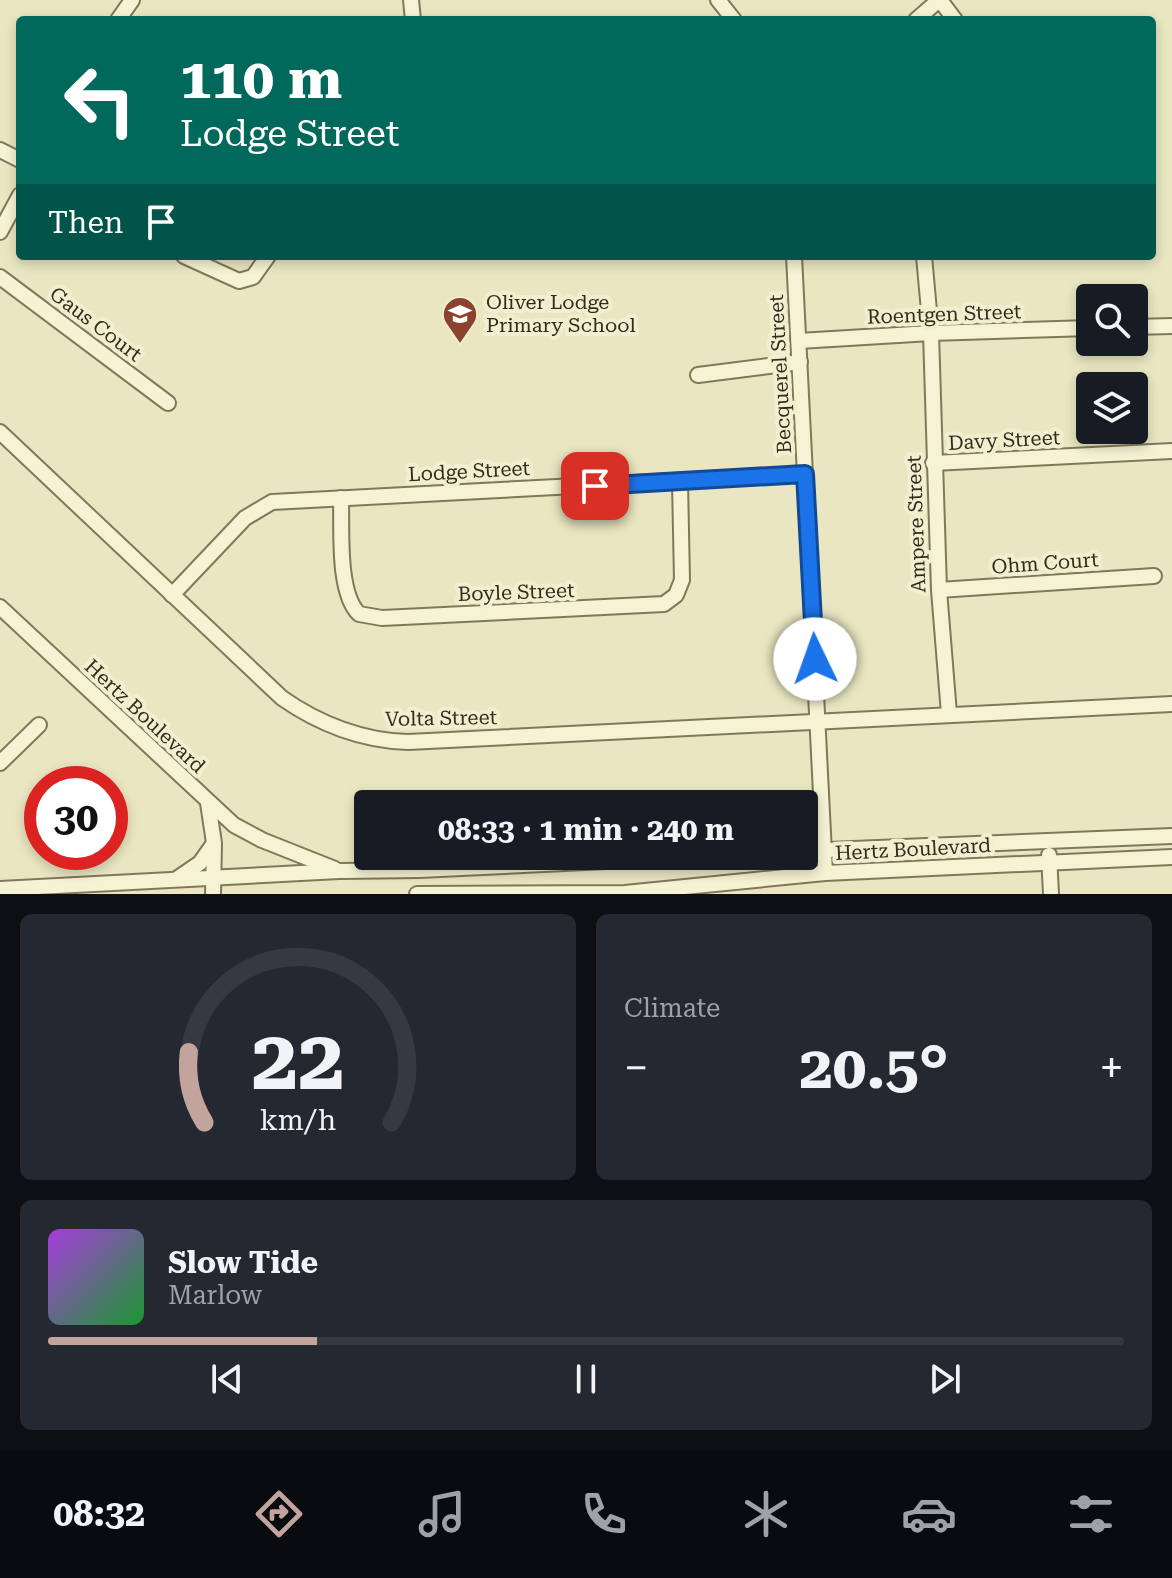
<!DOCTYPE html>
<html lang="en">
<head>
<meta charset="utf-8">
<style>
	:root { --surface:#171b24; --page:#242831; --text:#f1f3f6; --muted:#9ea1a6; --line:#363941; --accent:#c3a49d }
	body { margin:0; font-family:"Roboto Serif",serif; background:var(--page); color:var(--text); height:100vh; display:flex; flex-direction:column; font-size:30px; white-space:nowrap }
	* { box-sizing:border-box; margin:0 }
	p { font-size:26px; color:var(--muted) }
	.icon { flex:none; width:44px; height:44px; fill:none; stroke:currentColor; stroke-width:2; stroke-linecap:round; stroke-linejoin:round }
	.map { position:relative; height:894px; overflow:hidden }
	.sheet { display:flex; flex-direction:column; gap:20px; padding:20px; background:#0d0f14; flex:1 }
	.sheet>* { flex:none }
	.banner { position:absolute; left:16px; top:16px; width:1140px; height:244px; border-radius:8px; box-shadow:0 4px 12px #0003; background:#00695c; color:#fff; overflow:hidden }
	.tools { position:absolute; left:1076px; top:284px; display:grid; gap:16px }
	.tools a { display:grid; place-items:center; width:72px; height:72px; border-radius:8px; background:var(--surface); box-shadow:0 4px 12px #0003; font-size:40px }
	.speed { position:absolute; left:24px; top:766px; display:flex; gap:16px; font-size:40px; font-weight:700; text-align:center }
	.speed>* { display:grid; place-content:center; width:104px; height:104px; border-radius:50%; background:var(--surface); box-shadow:0 4px 12px #0003; line-height:1 }
	.speed .limit { border:12px solid #d22; background:#fff; color:#111 }
	.pin { position:absolute; display:grid; place-items:center; width:68px; height:68px; color:#fff; margin:-34px; border-radius:16px; box-shadow:0 4px 12px #0006 }
	.me { position:absolute; width:88px; margin:-44px; rotate:357deg; stroke-linejoin:round; filter:drop-shadow(0 0 6px #0008) }
	.turn { display:flex; align-items:center; gap:28px; height:168px; padding:0 32px; font-size:36px }
	.turn .icon { width:104px; height:104px; stroke-width:2.5 }
	.turn b { display:block; font-size:56px; line-height:68px }
	.then { display:flex; align-items:center; height:76px; padding:0 32px; background:#0003; gap:16px; font-size:30px }
	.big { font-size:60px; font-weight:700; line-height:1.1 }
	.sheet .card { flex:1; display:flex; flex-direction:column; justify-content:center; gap:12px; min-width:0; padding:0 28px; border-radius:12px; background:var(--page) }
	.sheet .dial { align-items:center; gap:0 }
	.dial svg { height:208px; overflow:visible; fill:none; stroke:var(--line); stroke-width:7; stroke-linecap:round; text-anchor:middle }
	.dial text { fill:var(--text); stroke:none }
	.song { display:flex; align-items:center; gap:24px }
	.cover { width:96px; height:96px; border-radius:12px; background:linear-gradient(135deg,hsl(280 70% 55%),hsl(130 70% 35%)) }
	.played { height:8px; border-radius:4px; background:linear-gradient(90deg,var(--accent) 25%,var(--line) 25%) }
	.keys { display:flex; justify-content:space-around; direction:ltr }
	.heat { display:flex; justify-content:space-between; align-items:center; font-size:44px; direction:ltr }
	.sheet .tiles { flex:1; display:grid; gap:20px; grid-template-columns:1fr 1fr }
	.card:last-child { grid-column:span 2 }
	.trip { position:absolute; left:354px; top:790px; width:464px; height:80px; border-radius:8px; background:var(--surface); box-shadow:0 4px 12px #0003; font-weight:700; line-height:80px; text-align:center }
	.tabs { display:flex; height:128px; justify-content:space-around; align-items:center; background:#090b0e; color:var(--muted) }
	.tabs .icon { width:56px; height:56px }
	.tabs .on { color:var(--accent) }
	.tabs b { font-size:36px; color:var(--text) }
	.map>svg:first-child { display:block }
</style>
</head>
<body>
<div class="map">
<svg width="1172" height="894" viewBox="0 0 1172 894">
	<rect width="100%" height="100%" fill="#e9e6c1"/>
	<g fill="none" stroke-linecap="round" stroke-linejoin="round">
		<g stroke="#81785a" stroke-width="18">
			<g id="minor">
				<polyline points="411,0 413,20"/>
				<polyline points="718,0 734,20"/>
				<polyline points="940,0 955,20"/>
				<polyline points="118,20 132,0"/>
				<polyline points="916,20 939,0"/>
				<polyline points="0,150 20,160"/>
				<polyline points="0,232 20,195"/>
				<polyline points="184,256 239,281 253,277 268,256"/>
				<polyline points="794,256 825,873"/>
				<polyline points="924,256 931,333 939,590 949,714"/>
				<polyline points="0,277 168,403"/>
				<polyline points="1134,327 1172,326"/>
				<polyline points="799,341 931,333 1090,328"/>
				<polyline points="698,375 800,362"/>
				<path d="M0,432L282,698C319,724 363,741 408,742L1172,704"/>
				<polyline points="933,463 1172,451"/>
				<path d="M341,498C342,528 337,593 359,614L382,618L664,604L676,595L682,580L680,482"/>
				<polyline points="939,590 1154,576"/>
				<polyline points="172,595 245,518 272,502 805,474"/>
				<polyline points="0,607 234,825 262,840 335,869"/>
				<polyline points="0,763 39,725"/>
				<polyline points="208,803 214,843 213,894"/>
				<polyline points="804,851 1172,836"/>
				<polyline points="1049,855 1051,894"/>
				<polyline points="178,878 200,863 212,846"/>
				<polyline points="0,889 339,871 419,870 710,856"/>
				<polyline points="417,894 625,893 825,873 1172,857"/>
			</g>
		</g>
		<use href="#minor" stroke="#f5f3d3" stroke-width="14"/>
	</g>
	<g fill="none" stroke-linecap="round" stroke-linejoin="round">
		<g stroke="#114b97" stroke-width="20">
			<polyline id="route" points="595,486 805,474 815,659"/>
		</g>
		<use href="#route" stroke="#1a73e8" stroke-width="14"/>
	</g>
	<defs>
		<g id="school-pin" transform="scale(1.8)"><path d="M0 17L-7.5 6A9.5 9.5 0 1 1 7.5 6Z" fill="#8b4330" stroke="#f2efd0"/><path d="M0-5L7-2L0 1L-7-2ZM-4 1L0 2.5L4 1V4Q0 6-4 4Z" fill="#fff"/></g>
	</defs>
	<g fill-rule="evenodd">
		<use href="#school-pin" x="460" y="314"/>
	</g>
	<g text-anchor="middle" dominant-baseline="central" stroke-width="8" stroke-linejoin="round" paint-order="stroke">
		<g font-size="20" fill="#322c1d" stroke="#f2efd0" text-anchor="start">
			<text x="486" y="302">Oliver Lodge<tspan x="486" dy="23">Primary School</tspan></text>
		</g>
		<g font-size="20" fill="#322c1d" stroke="#f2efd0">
			<text transform="translate(944 314) rotate(-2)">Roentgen Street</text>
			<text transform="translate(96 324) rotate(37)">Gaus Court</text>
			<text transform="translate(780 374) rotate(-93)">Becquerel Street</text>
			<text transform="translate(1004 440) rotate(-3)">Davy Street</text>
			<text transform="translate(469 471) rotate(-3)">Lodge Street</text>
			<text transform="translate(916 524) rotate(-92)">Ampere Street</text>
			<text transform="translate(1045 563) rotate(-4)">Ohm Court</text>
			<text transform="translate(516 592) rotate(-2)">Boyle Street</text>
			<text transform="translate(145 716) rotate(43)">Hertz Boulevard</text>
			<text transform="translate(441 718) rotate(-1)">Volta Street</text>
			<text transform="translate(913 849) rotate(-3)">Hertz Boulevard</text>
		</g>
	</g>
</svg>
<div class="tools">
<a><svg class="icon" aria-label="search" viewBox="0 0 24 24"><circle cx="10" cy="10" r="6"/><path d="M15 15l6 6"/></svg></a>
<a><svg class="icon" aria-label="layers" viewBox="0 0 24 24"><path d="M12 4l9 5-9 5-9-5zM3 14l9 5 9-5"/></svg></a>
</div>
<div class="speed"><div class="limit">30</div></div>
<div class="pin" style="left:595px;top:486px;background:#d93025"><svg class="icon" aria-label="arrive" viewBox="0 0 24 24"><path d="M6 21V4h12l-3 4 3 4H6"/></svg></div>
<svg class="me" style="left:815px;top:659px" viewBox="-20 -20 40 40"><circle r="19" fill="#fff"/><path d="M0-13L10 11 0 6-10 11z" fill="#1a73e8"/></svg>
<div class="trip">08:33 · 1 min · 240 m</div>
<div class="banner">
<div class="turn"><svg class="icon" aria-label="left" viewBox="0 0 24 24"><path d="M17 20v-9H6M10 6l-5 5 5 5"/></svg><div><b>110 m</b>Lodge Street</div></div>
<div class="then">Then<svg class="icon" aria-label="arrive" viewBox="0 0 24 24"><path d="M6 21V4h12l-3 4 3 4H6"/></svg></div>
</div>
</div>
<section class="sheet">
<div class="tiles">
<div class="card dial"><svg viewBox="0 0 100 80">
<path d="M14 69A42 42 0 1 1 86 69"/>
<path d="M14 69A42 42 0 0 1 8 42" stroke="#c3a49d"/>
<text x="50" y="56" font-size="32" font-weight="700">22</text>
<text x="50" y="72" font-size="11">km/h</text>
</svg></div>
<div class="card"><p>Climate</p>
<div class="heat"><a>−</a><b class="big">20.5°</b><a>+</a></div>
</div>
<div class="card">
<div class="song"><i class="cover"></i><div><b>Slow Tide</b><p>Marlow</p></div></div>
<div class="played"></div>
<div class="keys"><svg class="icon" aria-label="previous" viewBox="0 0 24 24"><path d="M18 5L8 12l10 7zM5 5v14"/></svg><svg class="icon" aria-label="pause" viewBox="0 0 24 24"><path d="M8 5v14M16 5v14"/></svg><svg class="icon" aria-label="next" viewBox="0 0 24 24"><path d="M6 5l10 7-10 7zM19 5v14"/></svg></div>
</div>
</div>
</section>
<nav class="tabs">
<b>08:32</b>
<svg class="icon on" aria-label="directions" viewBox="0 0 24 24"><path d="M12 3l9 9-9 9-9-9zM9 14v-3h6M13 9l2 2-2 2"/></svg>
<svg class="icon" aria-label="music" viewBox="0 0 24 24"><path d="M9 18V5l10-2v13"/><circle cx="6" cy="18" r="3"/><circle cx="16" cy="16" r="3"/></svg>
<svg class="icon" aria-label="phone" viewBox="0 0 24 24"><path d="M5 4h4l2 5-3 2q2 4 5 5l2-3 5 2v4C11 20 4 13 5 4z"/></svg>
<svg class="icon" aria-label="climate" viewBox="0 0 24 24"><path d="M12 3v18M4 7l16 10M4 17L20 7"/></svg>
<svg class="icon" aria-label="car" viewBox="0 0 24 24"><path d="M5 17H2v-5l4-1 3-4h7l3 4 3 1v5h-3M9 17h6M6 11h13"/><circle cx="7" cy="17" r="2"/><circle cx="17" cy="17" r="2"/></svg>
<svg class="icon" aria-label="filters" viewBox="0 0 24 24"><path d="M4 7h16M4 17h16"/><circle cx="9" cy="7" r="2"/><circle cx="15" cy="17" r="2"/></svg>
</nav>
</body>
</html>
